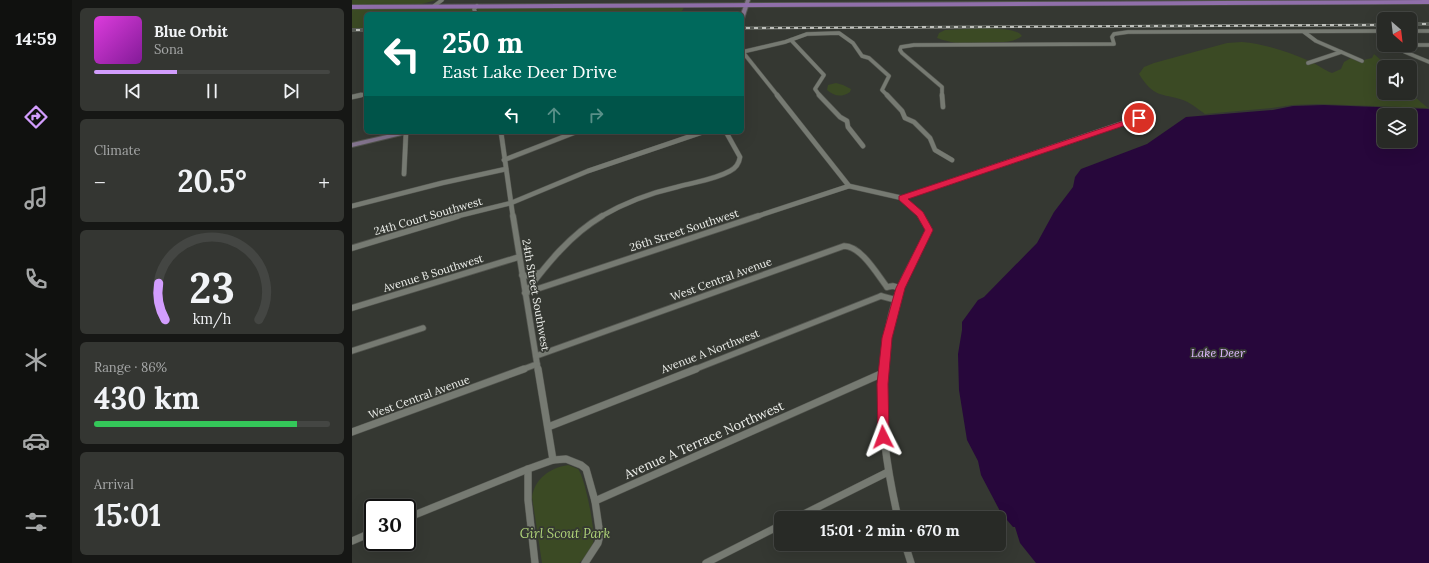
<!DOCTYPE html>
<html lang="en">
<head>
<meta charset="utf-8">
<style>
	:root { --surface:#282a26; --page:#343632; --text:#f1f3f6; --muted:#a5a7a7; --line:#444643; --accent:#d29dfd }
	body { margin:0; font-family:Lora,serif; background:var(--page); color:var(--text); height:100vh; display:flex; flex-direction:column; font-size:15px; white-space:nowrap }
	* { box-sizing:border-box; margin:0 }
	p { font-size:13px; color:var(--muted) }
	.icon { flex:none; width:22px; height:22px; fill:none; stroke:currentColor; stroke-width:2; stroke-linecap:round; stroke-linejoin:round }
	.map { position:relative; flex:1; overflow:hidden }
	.details { display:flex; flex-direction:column; gap:8px; padding:8px; background:#161715; width:280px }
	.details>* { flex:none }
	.top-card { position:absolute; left:12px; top:12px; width:380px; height:122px; border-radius:6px; box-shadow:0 4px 16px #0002,0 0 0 1px var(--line); background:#00695c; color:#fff; overflow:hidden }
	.needle { width:26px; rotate:152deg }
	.fabs { position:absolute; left:1025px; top:12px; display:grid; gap:8px }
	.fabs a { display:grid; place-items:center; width:40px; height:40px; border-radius:6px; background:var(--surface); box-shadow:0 4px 16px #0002,0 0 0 1px var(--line); font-size:20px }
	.speed { position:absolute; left:12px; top:499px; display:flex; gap:8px; font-size:20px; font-weight:700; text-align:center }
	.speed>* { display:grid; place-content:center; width:52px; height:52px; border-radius:50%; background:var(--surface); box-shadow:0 4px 16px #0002,0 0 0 1px var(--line); line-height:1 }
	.speed .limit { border:2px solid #111; border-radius:6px; background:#fff; color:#111 }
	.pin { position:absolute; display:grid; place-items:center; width:34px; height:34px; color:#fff; margin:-17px; border:2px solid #fff; border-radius:50%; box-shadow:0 1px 4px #0007 }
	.me { position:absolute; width:44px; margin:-22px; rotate:357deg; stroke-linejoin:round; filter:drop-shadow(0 0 3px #0008) }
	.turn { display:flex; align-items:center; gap:14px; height:84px; padding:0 12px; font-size:18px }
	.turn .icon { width:52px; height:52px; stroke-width:2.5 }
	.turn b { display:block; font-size:28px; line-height:34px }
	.lanes { display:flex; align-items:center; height:38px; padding:0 12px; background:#0003; justify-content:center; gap:20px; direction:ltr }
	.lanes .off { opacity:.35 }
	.big { font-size:30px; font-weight:800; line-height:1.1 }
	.details .card { flex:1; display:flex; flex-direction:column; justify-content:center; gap:6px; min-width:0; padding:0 14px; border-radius:6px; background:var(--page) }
	.details .dial { align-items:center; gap:0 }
	.dial svg { height:104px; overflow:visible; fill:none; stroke:var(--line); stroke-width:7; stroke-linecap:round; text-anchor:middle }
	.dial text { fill:var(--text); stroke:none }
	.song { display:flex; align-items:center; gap:12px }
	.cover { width:48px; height:48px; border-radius:6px; background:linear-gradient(135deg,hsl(300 70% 55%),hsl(290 70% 35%)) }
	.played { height:4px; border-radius:2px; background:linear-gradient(90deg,var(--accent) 35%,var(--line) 35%) }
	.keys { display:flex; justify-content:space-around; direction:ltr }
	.heat { display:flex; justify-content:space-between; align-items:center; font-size:22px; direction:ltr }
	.charge { height:6px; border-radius:3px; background:linear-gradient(90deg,#34c759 86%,var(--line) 0) }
	.trip { position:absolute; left:422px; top:511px; width:232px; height:40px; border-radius:6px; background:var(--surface); box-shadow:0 4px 16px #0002,0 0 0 1px var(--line); font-weight:800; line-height:40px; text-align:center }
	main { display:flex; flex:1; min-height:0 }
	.tabs { display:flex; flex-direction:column; width:72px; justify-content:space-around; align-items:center; background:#10110f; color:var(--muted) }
	.tabs .icon { width:28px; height:28px }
	.tabs .selected { color:var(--accent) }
	.tabs b { font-size:18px; color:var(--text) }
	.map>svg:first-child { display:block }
</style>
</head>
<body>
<main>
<nav class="tabs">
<b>14:59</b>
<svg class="icon selected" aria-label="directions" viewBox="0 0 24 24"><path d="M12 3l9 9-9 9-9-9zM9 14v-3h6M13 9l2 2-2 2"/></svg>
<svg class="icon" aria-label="music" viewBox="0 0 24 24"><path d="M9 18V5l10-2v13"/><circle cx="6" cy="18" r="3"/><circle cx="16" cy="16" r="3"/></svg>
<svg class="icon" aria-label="phone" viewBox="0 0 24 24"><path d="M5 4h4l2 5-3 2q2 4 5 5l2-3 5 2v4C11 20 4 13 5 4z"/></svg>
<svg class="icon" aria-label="climate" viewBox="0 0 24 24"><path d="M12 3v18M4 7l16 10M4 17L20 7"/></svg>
<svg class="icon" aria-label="car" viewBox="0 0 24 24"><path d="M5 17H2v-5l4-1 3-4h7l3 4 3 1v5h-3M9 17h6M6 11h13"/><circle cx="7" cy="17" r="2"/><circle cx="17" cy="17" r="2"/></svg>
<svg class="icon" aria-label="filters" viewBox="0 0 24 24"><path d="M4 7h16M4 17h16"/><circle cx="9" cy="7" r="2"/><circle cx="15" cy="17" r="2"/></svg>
</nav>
<section class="details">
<div class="card">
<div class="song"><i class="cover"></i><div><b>Blue Orbit</b><p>Sona</p></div></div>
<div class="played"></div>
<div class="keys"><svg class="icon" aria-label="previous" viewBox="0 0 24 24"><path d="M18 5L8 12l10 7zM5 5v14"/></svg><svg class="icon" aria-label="pause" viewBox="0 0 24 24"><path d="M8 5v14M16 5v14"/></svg><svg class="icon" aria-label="next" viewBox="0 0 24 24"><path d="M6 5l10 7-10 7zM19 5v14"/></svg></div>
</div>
<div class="card"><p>Climate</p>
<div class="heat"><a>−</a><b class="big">20.5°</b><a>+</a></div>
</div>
<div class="card dial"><svg viewBox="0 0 100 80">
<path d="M14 69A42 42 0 1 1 86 69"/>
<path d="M14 69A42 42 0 0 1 9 41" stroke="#d29dfd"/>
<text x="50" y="56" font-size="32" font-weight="700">23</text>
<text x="50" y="72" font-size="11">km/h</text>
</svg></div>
<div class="card"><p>Range · 86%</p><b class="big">430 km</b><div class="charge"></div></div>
<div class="card"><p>Arrival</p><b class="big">15:01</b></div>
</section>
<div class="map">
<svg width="1077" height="563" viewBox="0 0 1077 563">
	<rect width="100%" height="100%" fill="#353832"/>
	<g fill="#3b4a24">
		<polygon points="0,0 84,0 70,4 0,6"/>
		<polygon points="333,6 328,14 127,14 125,9 126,7"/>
		<polygon points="0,7 122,7 120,9 122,14 14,14 14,28 0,28"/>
		<path d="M613,29C624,29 664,26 670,36C660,43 651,42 640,42C635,43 633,46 628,47C621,48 593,41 585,38L587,33L593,30Z"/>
		<path d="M890,42C912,44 934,51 955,60C964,63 970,69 980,73L989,69L992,62L999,58L1012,60L1020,58L1022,54L1037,67H1032V93H1058L1076,108L967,104L940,105L920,108L853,114C846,109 839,103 831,100C809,93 802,98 787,74L792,67L802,63L875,43Z"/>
		<path d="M484,83L491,85L499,89L498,92C489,98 482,96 475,90L476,85Z"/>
		<path d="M216,465L226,469C233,477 244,532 241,543C239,551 233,557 227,563H190L180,497C183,479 197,468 216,465Z"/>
	</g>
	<path fill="#27073b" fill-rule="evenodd" d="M972,105L1077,109V563H684L668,543L663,527H661L649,513L629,475L626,461L615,440L607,390L606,354L610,330V322L626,300L632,297L685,243L702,212L721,187L723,177L729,169L795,144L834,117L921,110L941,106ZM1032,115H1058V141H1032Z"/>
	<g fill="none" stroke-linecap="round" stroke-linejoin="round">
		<g stroke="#545650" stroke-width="4.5">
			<g id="street-far3">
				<polyline points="82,6 90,0"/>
				<polyline points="124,14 122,9 125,6"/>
				<polyline points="1058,31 1077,31"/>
				<polyline points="952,32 964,41 1010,61"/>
				<polyline points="439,40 472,75 463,89 468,96"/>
				<polyline points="1058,45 1077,45"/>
				<polyline points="1049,47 1053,52 1077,62"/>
				<polyline points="1027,48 1051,45"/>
				<polyline points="390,51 426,96"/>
				<polyline points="390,52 433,42 455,34 487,33 501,43 510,56 517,58 537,76 530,90 536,96"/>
				<polyline points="956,63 989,52"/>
				<polyline points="5,96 14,94"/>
				<polyline points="590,96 590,87 550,53 548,50 549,47 562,45 762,44 760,37 762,34 776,32 1032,31"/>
			</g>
		</g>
		<g stroke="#545650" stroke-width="5.5">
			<g id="street-far2">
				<polyline points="425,95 497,186 550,198 570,217"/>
				<polyline points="467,95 488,117 495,121 496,127 511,146"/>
				<polyline points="535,95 550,111 553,118 562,122 578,138 583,150 600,160"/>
				<polyline points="590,95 591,107"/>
				<polyline points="0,97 9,95"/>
				<polyline points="149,132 161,217"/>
				<polyline points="152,160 224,132"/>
				<polyline points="52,174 54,132"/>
				<polyline points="550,198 789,117"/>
				<polyline points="0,206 90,183 154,169"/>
				<polyline points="102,217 159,203 236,171 351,132"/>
				<path d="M248,217C272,203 298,193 325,187C342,182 362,180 378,171C384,168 387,164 388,157L374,132"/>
				<polyline points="403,217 497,186"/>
			</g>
		</g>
		<g stroke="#545650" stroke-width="7">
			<g id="street-far1">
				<polyline points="161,216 186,370"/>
				<polyline points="0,248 106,216"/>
				<polyline points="170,275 176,276 187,273"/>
				<polyline points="535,287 541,286 548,288"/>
				<polyline points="173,293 406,216"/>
				<path d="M173,293C195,264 218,235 250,216"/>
				<polyline points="529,296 544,300"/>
				<polyline points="0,308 167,257"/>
				<polyline points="0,351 71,328"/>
				<path d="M184,356L492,246C509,246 525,274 535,287"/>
				<polyline points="169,370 185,364"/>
				<polyline points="341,370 529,296"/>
				<path d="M531,370C533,342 537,314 548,288C556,268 568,250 577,230L569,216"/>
			</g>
		</g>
		<g stroke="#545650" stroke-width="8">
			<g id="street">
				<polyline points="186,369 201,460"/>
				<path d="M531,369C527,419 535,469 546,518"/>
				<polyline points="196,427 344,369"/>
				<polyline points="0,432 172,369"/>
				<polyline points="176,469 176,500 183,563"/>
				<polyline points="243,501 531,373"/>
				<polyline points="55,518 176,469 201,460 214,459 229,465 234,469 243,501 248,535 246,543 233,563"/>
				<polyline points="444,518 536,472"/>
				<polyline points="0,541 21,532"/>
				<polyline points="553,544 559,563"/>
				<polyline points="354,563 429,525"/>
			</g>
		</g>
		<g stroke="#545650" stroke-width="2">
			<g id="secondary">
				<polygon points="394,0 398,0 392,19 390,20 389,14"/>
				<polygon points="48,132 59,132 58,133 0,147 0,143"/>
			</g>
		</g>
		<g stroke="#545650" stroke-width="1">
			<polygon id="primary" points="1077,0 1077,4 0,9 0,5"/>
		</g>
		<use href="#street-far3" stroke="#767a72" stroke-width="3.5"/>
		<use href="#street-far2" stroke="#767a72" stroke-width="4.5"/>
		<use href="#street-far1" stroke="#767a72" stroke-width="5.5"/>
		<use href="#street" stroke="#767a72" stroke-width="7"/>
		<use href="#secondary" fill="#83748e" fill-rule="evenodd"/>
		<use href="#primary" fill="#906faa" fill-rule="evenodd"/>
		<g stroke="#bfc1bc" stroke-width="2.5">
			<g id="rail">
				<polyline points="1058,24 1077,24"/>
				<polyline points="390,28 1032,25"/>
				<polyline points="0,30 14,30"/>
			</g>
		</g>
		<use href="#rail" stroke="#353832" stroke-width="1.5" stroke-dasharray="4" stroke-linecap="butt"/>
	</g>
	<polygon fill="#e11d48" stroke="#92132f" points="787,116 790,118 789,120 556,199 571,212 581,230 553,288 540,338 536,384 537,437 535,441 531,442 527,441 526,437 525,384 530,338 544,288 573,230 565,216 547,200 547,196"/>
	<g text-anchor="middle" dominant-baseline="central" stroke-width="3.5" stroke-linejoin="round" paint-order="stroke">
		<g font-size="11" fill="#eff1ed" stroke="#353832">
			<text transform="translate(76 216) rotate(-16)">24th Court Southwest</text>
			<text transform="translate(332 230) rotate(-18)">26th Street Southwest</text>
			<text transform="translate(81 273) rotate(-17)">Avenue B Southwest</text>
			<text transform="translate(369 279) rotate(-20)">West Central Avenue</text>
			<text transform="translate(184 295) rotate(80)">24th Street Southwest</text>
			<text transform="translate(358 351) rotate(-21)">Avenue A Northwest</text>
			<text transform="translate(67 397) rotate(-20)">West Central Avenue</text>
		</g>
		<g font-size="12" font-style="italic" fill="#ddb9fc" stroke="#353832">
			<text x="866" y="352">Lake Deer</text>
		</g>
		<g font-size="13" fill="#eff1ed" stroke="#353832">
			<text transform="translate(352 440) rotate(-24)">Avenue A Terrace Northwest</text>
		</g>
		<g font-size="13" font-style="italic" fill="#b0d479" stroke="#353832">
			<text x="213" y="533">Girl Scout Park</text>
		</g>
	</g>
</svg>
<div class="fabs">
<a><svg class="needle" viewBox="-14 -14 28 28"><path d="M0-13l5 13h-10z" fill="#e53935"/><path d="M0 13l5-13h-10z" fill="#a5a7a7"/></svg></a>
<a><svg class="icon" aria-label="sound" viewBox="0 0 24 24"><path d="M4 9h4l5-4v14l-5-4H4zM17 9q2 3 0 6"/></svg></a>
<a><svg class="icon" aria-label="layers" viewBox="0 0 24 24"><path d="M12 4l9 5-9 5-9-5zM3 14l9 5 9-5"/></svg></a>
</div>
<div class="speed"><div class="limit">30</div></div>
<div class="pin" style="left:787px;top:118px;background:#d93025"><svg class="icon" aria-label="arrive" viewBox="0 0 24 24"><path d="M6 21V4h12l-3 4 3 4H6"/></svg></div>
<svg class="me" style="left:531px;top:437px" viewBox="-20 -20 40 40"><path d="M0-17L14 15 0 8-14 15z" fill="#e11d48" stroke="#fff" stroke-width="4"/></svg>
<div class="trip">15:01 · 2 min · 670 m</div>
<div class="top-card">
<div class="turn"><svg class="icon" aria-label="left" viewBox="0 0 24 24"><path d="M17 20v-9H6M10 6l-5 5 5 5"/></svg><div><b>250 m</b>East Lake Deer Drive</div></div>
<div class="lanes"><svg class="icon" aria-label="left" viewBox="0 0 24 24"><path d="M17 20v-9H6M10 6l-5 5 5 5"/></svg><svg class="icon off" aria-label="ahead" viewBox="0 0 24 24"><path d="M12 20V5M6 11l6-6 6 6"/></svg><svg class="icon off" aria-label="right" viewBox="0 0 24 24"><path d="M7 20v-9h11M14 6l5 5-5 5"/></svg></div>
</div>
</div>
</main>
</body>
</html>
